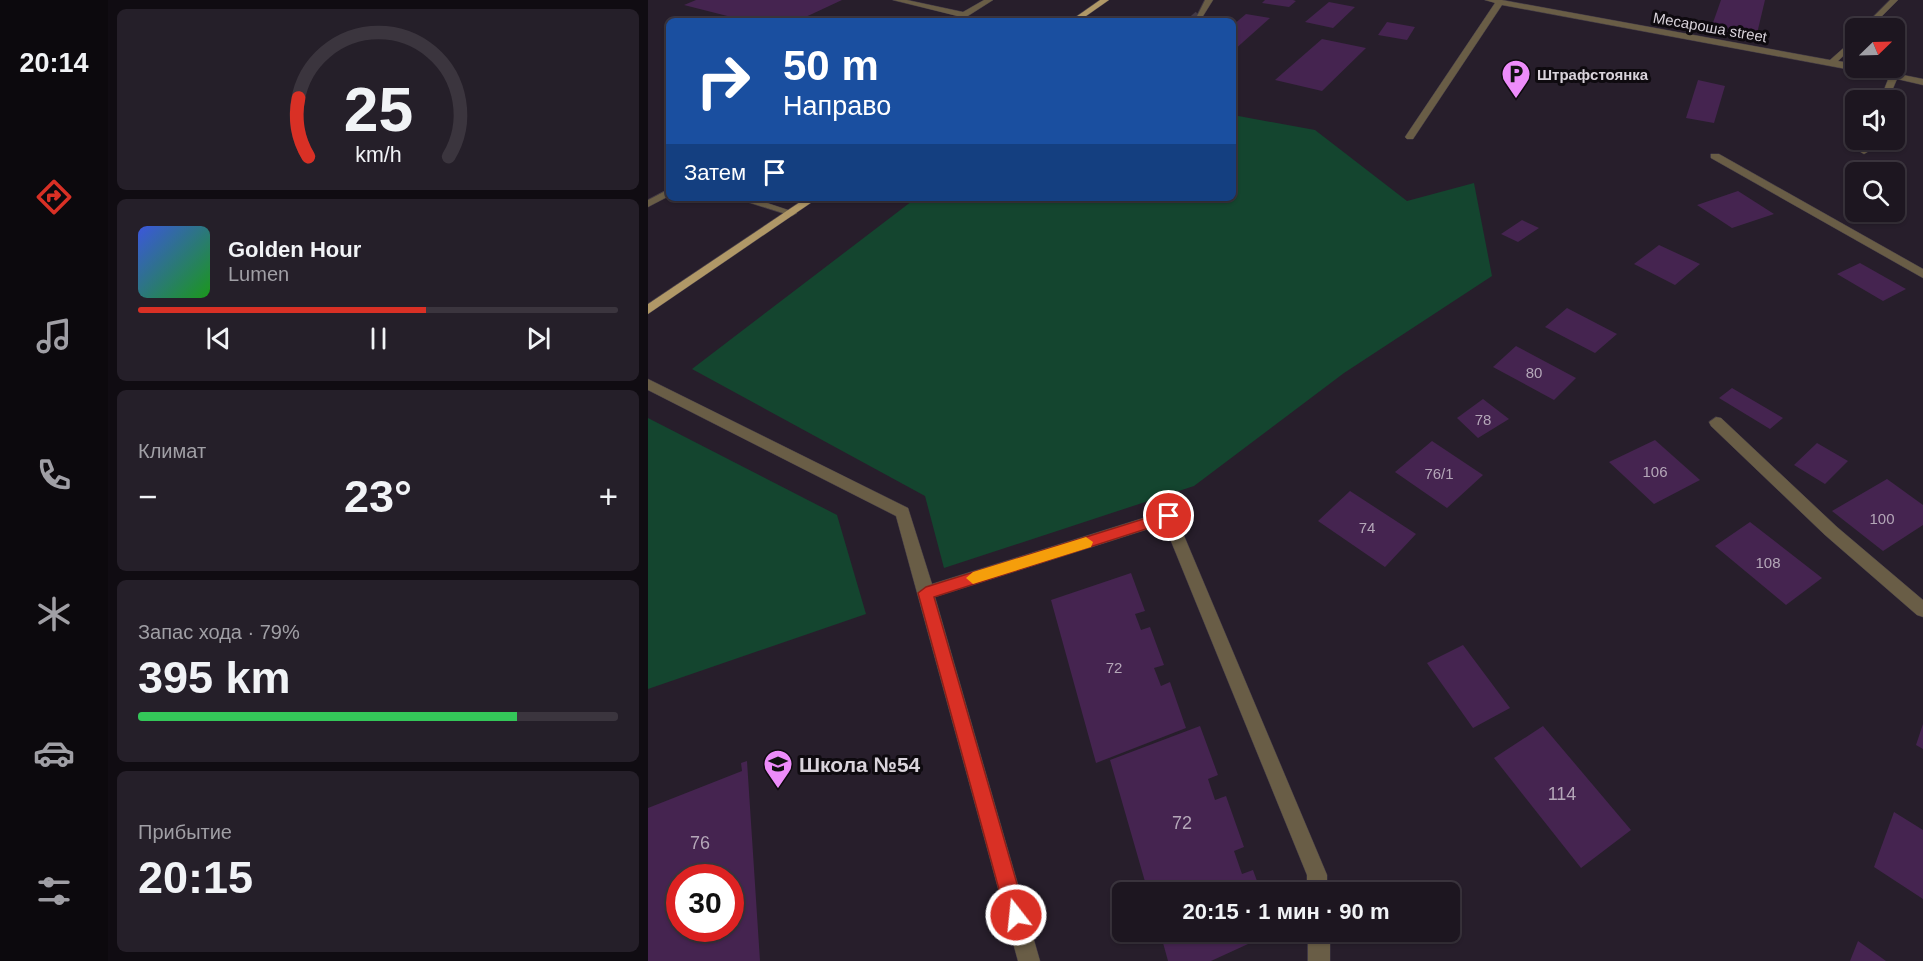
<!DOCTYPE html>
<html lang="ru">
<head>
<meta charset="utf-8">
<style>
	:root { --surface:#1d1620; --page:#251f29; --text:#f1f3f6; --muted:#a09fa5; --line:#3b353e; --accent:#d93025 }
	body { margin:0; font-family:Helvetica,sans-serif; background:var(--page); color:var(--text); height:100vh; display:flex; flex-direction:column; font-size:22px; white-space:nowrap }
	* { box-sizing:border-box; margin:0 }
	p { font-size:20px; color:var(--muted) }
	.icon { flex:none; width:33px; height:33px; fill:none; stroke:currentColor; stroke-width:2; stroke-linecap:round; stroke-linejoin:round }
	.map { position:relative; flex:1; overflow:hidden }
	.details { display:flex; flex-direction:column; gap:9px; padding:9px; background:#100c12; width:540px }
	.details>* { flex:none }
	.hud { position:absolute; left:18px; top:18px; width:570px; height:183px; border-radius:9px; box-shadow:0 2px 4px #0004,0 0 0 2px var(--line); background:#1a4fa0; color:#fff; overflow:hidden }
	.needle { width:39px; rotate:67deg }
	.controls { position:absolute; left:1197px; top:18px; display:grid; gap:12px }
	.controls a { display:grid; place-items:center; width:60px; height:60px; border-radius:9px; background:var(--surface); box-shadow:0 2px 4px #0004,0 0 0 2px var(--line); font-size:30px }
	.speed { position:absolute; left:18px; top:864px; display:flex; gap:12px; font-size:30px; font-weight:700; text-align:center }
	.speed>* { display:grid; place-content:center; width:78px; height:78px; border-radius:50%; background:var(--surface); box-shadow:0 2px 4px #0004,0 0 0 2px var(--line); line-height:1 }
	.speed .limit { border:9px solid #d22; background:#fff; color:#111 }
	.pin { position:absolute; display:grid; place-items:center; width:51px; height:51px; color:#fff; margin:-26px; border:3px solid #fff; border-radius:50%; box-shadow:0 2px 6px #0007 }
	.me { position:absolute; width:66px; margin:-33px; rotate:344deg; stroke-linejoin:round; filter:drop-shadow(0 0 4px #0008) }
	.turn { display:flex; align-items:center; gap:21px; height:126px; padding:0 18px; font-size:27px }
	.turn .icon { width:78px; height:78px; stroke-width:2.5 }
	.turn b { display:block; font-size:42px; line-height:51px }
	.then { display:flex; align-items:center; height:57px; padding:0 18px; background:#0003; gap:12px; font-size:22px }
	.big { font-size:45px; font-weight:800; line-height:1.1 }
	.details .widget { flex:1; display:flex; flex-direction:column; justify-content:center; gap:9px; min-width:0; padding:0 21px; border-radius:9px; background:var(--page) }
	.details .dial { align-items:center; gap:0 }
	.dial svg { height:156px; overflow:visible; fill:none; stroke:var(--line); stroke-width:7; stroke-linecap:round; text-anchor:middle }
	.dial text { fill:var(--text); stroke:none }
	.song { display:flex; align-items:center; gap:18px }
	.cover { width:72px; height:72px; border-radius:9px; background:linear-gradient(135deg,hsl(230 70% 55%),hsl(120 70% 35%)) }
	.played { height:6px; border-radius:3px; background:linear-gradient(90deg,var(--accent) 60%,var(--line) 60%) }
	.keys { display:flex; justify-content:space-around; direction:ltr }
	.heat { display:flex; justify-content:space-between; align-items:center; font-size:33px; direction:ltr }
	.charge { height:9px; border-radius:4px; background:linear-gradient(90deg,#34c759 79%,var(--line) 0) }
	.trip { position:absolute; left:464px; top:882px; width:348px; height:60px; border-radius:9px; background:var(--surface); box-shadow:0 2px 4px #0004,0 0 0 2px var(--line); font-weight:800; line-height:60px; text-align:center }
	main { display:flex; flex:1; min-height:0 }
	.menu { display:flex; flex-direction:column; width:108px; justify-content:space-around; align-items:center; background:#0c090d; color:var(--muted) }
	.menu .icon { width:42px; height:42px }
	.menu .on { color:var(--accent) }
	.menu b { font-size:27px; color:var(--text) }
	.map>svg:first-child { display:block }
</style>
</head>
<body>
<main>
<nav class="menu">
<b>20:14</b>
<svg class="icon on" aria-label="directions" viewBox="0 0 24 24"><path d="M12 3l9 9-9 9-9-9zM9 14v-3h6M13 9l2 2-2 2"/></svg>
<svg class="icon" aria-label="music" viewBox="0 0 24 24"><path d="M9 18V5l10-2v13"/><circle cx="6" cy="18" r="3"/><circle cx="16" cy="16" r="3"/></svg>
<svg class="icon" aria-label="phone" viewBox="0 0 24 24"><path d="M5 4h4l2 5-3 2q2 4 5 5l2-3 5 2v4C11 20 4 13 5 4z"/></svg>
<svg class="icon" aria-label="climate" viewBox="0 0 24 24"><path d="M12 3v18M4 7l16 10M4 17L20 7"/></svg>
<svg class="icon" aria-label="car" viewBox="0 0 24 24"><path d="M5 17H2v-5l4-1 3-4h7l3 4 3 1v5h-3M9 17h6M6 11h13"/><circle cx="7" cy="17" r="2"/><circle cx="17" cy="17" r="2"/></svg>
<svg class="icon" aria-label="filters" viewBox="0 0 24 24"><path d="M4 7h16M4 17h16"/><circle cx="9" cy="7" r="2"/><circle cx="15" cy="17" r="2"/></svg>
</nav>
<section class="details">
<div class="widget dial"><svg viewBox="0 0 100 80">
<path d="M14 69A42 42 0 1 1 86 69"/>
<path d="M14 69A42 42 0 0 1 9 39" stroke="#d93025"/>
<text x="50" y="56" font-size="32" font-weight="700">25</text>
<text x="50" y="72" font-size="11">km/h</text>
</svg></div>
<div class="widget">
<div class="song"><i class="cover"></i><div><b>Golden Hour</b><p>Lumen</p></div></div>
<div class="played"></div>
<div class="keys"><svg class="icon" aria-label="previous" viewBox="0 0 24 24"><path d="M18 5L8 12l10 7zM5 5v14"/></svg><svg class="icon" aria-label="pause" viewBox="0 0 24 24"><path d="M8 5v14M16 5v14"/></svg><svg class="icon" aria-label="next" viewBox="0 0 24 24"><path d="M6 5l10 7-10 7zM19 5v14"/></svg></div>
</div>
<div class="widget"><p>Климат</p>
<div class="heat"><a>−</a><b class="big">23°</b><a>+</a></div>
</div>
<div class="widget"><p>Запас хода · 79%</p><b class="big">395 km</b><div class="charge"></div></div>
<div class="widget"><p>Прибытие</p><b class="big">20:15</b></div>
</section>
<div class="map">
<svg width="1275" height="961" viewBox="0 0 1275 961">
	<rect width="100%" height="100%" fill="#271e2b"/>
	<g fill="#14452f">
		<polygon points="585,115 667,130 759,201 826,183 844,276 696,373 546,486 296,568 277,496 44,369 268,198 585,198"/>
		<polygon points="0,418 189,515 218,614 0,689"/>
	</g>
	<g fill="#452450" fill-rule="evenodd">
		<polygon points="48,0 194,0 149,21 99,21 36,5"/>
		<polygon points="617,0 645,0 648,1 641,7 614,3"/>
		<polygon points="1073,0 1117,0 1107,42 1061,34"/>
		<polygon points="681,2 707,7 685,28 657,22"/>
		<polygon points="598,14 622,18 585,51 585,25"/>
		<polygon points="739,22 767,27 759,40 730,35"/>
		<polygon points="674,39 718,48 674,91 627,80"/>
		<polygon points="1050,80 1077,86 1066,123 1038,118"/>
		<polygon points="1090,191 1126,214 1084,228 1049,205"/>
		<polygon points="874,220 891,228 870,242 853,234"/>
		<polygon points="1011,245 1052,264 1027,285 986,264"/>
		<polygon points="1212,263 1258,289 1235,301 1189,274"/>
		<polygon points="919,308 969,334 947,353 897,327"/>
		<polygon points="868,346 928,378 906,400 845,367"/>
		<polygon points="1084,388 1135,418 1122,429 1071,398"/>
		<polygon points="835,399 861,419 830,438 809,418"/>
		<polygon points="1007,440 1052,480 1006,504 961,462"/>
		<polygon points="784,441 835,475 799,508 747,472"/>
		<polygon points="1169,443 1200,461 1177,484 1146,465"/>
		<polygon points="1239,479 1275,505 1275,525 1235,551 1184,511"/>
		<polygon points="702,491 768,534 737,567 670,521"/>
		<polygon points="1102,522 1174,578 1138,605 1067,546"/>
		<polygon points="483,573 497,611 487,614 493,630 502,627 516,665 506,668 513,686 522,682 538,728 448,763 403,600"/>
		<polygon points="815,645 862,708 825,728 779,663"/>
		<polygon points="1275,724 1275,749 1268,745"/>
		<polygon points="552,726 570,775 560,779 567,800 578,796 596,847 586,851 594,874 605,870 613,892 500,892 462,760"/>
		<polygon points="895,726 983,830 933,868 846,758"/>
		<path d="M99,761L112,961H0V808L94,771L93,763ZM32,878H82V928H32Z"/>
		<polygon points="1246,812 1275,830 1275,899 1226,867"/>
		<polygon points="512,932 626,932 563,961 520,961"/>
		<polygon points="1210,941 1238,961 1202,961"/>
	</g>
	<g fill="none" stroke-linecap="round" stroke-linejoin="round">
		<polyline stroke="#423945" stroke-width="9" stroke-dasharray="9 4.5" stroke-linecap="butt" points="544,21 552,14"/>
		<g stroke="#433b47" stroke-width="1">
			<g id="minor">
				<polygon points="245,0 259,0 315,12 336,0 345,0 312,21 304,20 309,16"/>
				<polygon points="557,0 565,0 555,16 549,16"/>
				<polygon points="837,0 854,0 1182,60 1208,37 1208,44 1190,61 1208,64 1208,68 1220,68 1275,79 1275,85 1249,79 1240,100 1232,100 1241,77 854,5 765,139 759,139 757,137 847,3"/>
				<polygon points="1242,0 1250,0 1222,28 1214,28"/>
				<polygon points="1215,140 1225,140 1221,151 1216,154 1211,151"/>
				<polygon points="1063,154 1071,154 1275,269 1275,278 1063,158"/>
				<polygon points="21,189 21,196 0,207 0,200"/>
				<polygon points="87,198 104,198 149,213 144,216"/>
				<polygon points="0,379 260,508 284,584 521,510 526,512 679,875 679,892 659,892 659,875 516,524 287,597 392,961 370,961 248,516 0,390"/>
				<polygon points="1068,417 1073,418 1189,527 1275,600 1275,617 1269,615 1177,535 1063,426 1061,422"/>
				<rect x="660" y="932" width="22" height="29"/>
			</g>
		</g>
		<g stroke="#433b47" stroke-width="1">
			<g id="major">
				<polygon points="452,0 461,0 431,21 422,21"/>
				<polygon points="158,198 170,198 0,314 0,304"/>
			</g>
		</g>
		<use href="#minor" fill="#695d46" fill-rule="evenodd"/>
		<use href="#major" fill="#b09867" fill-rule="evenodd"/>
	</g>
	<polygon fill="#d93025" stroke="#8d1f18" stroke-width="1.5" points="521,511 528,516 526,520 286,597 378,915 375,922 368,925 361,922 358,915 270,593 278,587"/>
	<polygon fill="#f59e0b" points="438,537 445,542 443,547 325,584 318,578 325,572"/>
	<defs>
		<g id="parking-pin" transform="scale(1.5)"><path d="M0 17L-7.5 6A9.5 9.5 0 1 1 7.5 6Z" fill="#ed8cfa" stroke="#0e0a0f"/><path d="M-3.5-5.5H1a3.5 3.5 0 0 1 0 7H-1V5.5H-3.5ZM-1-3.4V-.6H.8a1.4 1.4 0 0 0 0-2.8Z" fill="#111"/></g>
		<g id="school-pin" transform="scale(1.5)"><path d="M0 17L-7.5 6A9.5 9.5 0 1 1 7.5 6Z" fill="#ed8cfa" stroke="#0e0a0f"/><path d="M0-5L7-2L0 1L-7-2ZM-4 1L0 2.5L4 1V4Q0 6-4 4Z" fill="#111"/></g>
	</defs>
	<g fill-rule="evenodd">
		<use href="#parking-pin" x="868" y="74"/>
		<use href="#school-pin" x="130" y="764"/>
	</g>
	<g text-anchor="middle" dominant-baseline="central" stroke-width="6" stroke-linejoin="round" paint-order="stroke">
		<g font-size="15" fill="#d9d3db" stroke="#0e0a0f">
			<text transform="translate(1062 27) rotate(10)">Месароша street</text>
		</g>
		<g font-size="15" font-weight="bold" fill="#d9d3db" stroke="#0e0a0f" text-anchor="start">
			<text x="889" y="74">Штрафстоянка</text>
		</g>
		<g font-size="15" fill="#b4a7b8">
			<text x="886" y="372">80</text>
			<text x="835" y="419">78</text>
			<text x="1007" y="471">106</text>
			<text x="791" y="473">76/1</text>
			<text x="1234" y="518">100</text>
			<text x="719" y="527">74</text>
			<text x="1120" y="562">108</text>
			<text x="466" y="667">72</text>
		</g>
		<g font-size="18" fill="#b4a7b8">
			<text x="914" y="794">114</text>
			<text x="534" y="823">72</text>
			<text x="52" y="843">76</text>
		</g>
		<g font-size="21" font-weight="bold" fill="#d9d3db" stroke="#0e0a0f" text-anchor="start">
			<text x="151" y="764">Школа №54</text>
		</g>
	</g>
</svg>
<div class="controls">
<a><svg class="needle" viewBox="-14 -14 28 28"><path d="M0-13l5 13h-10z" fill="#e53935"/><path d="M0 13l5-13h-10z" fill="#a09fa5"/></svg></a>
<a><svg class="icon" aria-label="sound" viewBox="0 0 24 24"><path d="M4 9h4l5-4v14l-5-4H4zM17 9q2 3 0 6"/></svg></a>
<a><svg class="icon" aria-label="search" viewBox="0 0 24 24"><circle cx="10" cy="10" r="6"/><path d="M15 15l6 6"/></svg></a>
</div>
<div class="speed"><div class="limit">30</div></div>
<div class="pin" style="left:521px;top:516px;background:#d93025"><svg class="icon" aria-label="arrive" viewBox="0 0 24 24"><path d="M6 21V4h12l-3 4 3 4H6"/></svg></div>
<svg class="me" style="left:368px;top:915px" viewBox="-20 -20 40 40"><circle r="17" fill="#d93025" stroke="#fff" stroke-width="3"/><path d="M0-11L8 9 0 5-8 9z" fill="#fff"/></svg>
<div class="trip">20:15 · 1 мин · 90 m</div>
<div class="hud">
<div class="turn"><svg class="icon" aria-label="right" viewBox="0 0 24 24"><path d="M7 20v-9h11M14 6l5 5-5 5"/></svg><div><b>50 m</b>Направо</div></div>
<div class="then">Затем<svg class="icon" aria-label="arrive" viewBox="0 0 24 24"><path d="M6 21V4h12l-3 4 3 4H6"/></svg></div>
</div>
</div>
</main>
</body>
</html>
